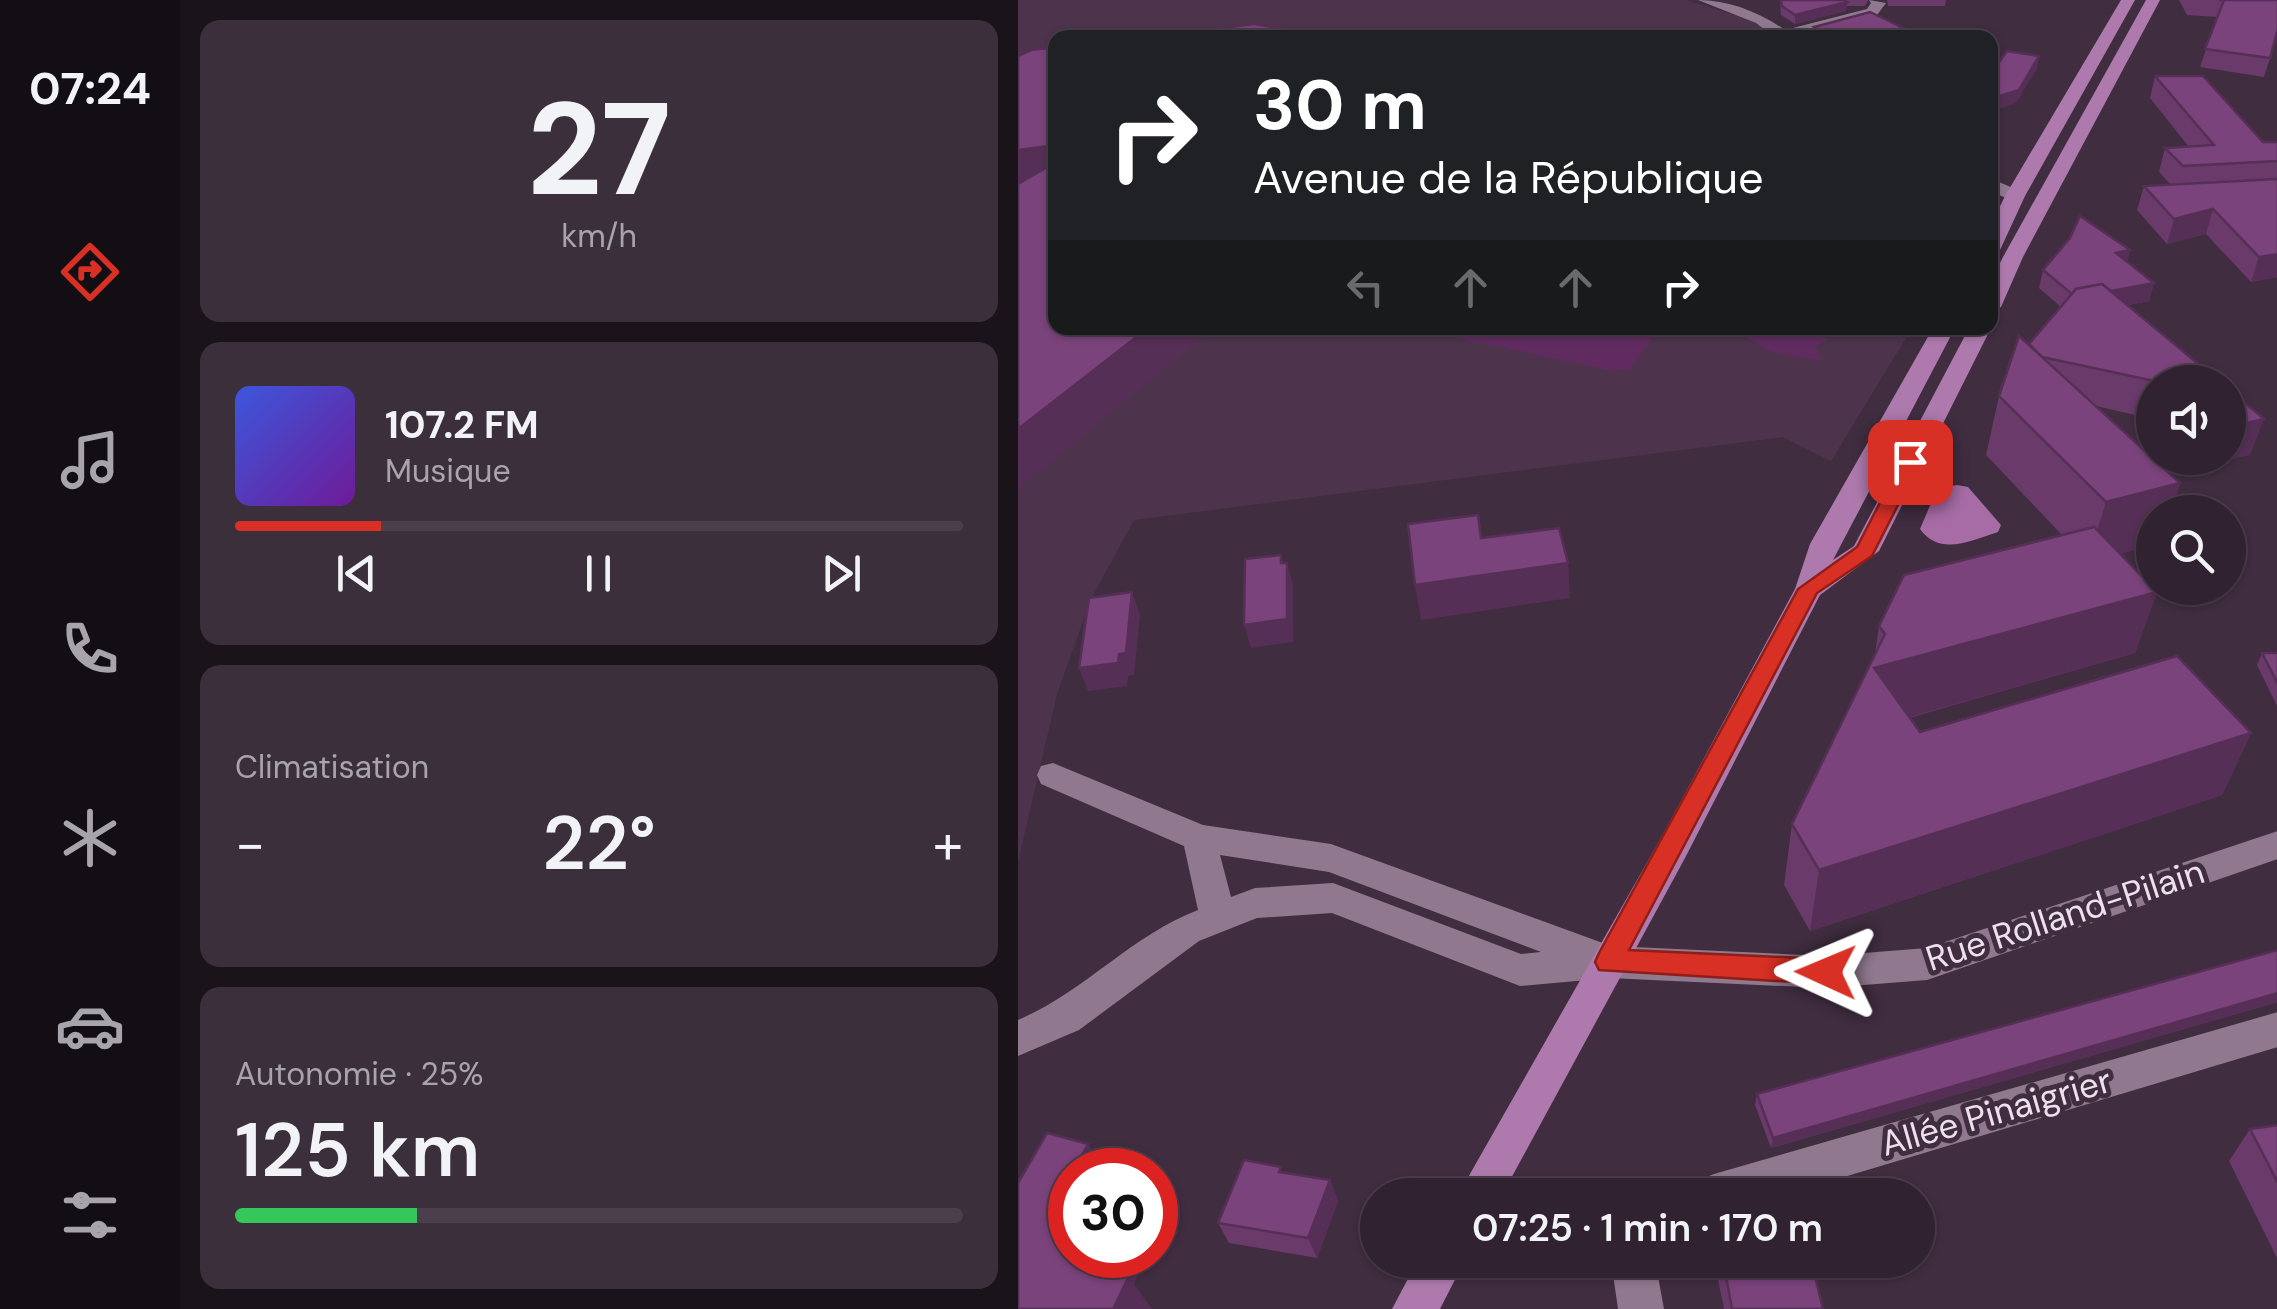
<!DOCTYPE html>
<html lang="fr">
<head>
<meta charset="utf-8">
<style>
	:root { --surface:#302230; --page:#3c2f3c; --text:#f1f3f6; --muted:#a8a4ab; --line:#4b3f4c; --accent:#d93025 }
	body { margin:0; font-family:"DM Sans",sans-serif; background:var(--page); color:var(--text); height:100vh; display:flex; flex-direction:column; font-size:38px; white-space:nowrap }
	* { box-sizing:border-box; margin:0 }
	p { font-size:32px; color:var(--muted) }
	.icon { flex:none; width:55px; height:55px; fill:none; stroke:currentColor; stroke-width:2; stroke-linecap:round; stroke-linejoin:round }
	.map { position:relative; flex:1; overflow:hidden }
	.panel { display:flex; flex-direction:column; gap:20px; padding:20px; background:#1a131a; width:838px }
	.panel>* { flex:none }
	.guide { position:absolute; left:30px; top:30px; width:950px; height:305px; border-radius:20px; box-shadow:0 2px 8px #0004,0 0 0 2px var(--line); background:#202124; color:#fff; overflow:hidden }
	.tools { position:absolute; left:1118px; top:365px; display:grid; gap:20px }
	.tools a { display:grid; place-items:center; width:110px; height:110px; border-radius:50%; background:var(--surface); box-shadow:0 2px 8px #0004,0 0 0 2px var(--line); font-size:50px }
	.speed { position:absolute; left:30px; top:1148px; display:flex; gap:20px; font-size:50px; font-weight:700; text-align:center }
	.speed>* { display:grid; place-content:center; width:130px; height:130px; border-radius:50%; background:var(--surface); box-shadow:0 2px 8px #0004,0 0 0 2px var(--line); line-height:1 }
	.speed .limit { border:15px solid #d22; background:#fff; color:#111 }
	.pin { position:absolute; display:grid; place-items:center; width:85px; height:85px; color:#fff; margin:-42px; border-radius:20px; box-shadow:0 5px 15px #0006 }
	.me { position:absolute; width:110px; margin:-55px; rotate:271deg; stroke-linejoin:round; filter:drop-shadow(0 0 8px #0008) }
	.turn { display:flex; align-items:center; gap:35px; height:210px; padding:0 40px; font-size:45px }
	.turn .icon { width:130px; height:130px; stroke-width:2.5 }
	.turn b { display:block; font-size:70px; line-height:85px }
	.lanes { display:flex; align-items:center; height:95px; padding:0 40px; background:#0003; justify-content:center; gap:50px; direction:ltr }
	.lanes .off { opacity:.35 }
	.big { font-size:75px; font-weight:600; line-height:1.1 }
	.panel .card { flex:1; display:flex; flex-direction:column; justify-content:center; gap:15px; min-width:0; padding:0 35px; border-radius:20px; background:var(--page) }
	.panel .dial { align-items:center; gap:0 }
	.dial b { font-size:130px; line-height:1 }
	.song { display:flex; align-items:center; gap:30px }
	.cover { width:120px; height:120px; border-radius:15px; background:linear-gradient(135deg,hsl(230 70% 55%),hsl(280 70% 35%)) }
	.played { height:10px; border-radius:5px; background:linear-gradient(90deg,var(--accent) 20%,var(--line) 20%) }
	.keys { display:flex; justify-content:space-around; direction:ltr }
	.heat { display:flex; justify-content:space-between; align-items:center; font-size:55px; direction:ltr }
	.charge { height:15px; border-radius:8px; background:linear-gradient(90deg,#34c759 25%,var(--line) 0) }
	.trip { position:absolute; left:342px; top:1178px; width:575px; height:100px; border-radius:50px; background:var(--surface); box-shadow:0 2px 8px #0004,0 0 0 2px var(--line); font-weight:600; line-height:100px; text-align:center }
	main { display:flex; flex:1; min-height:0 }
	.tab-bar { display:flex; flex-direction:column; width:180px; justify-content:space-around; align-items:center; background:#130e13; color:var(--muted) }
	.tab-bar .icon { width:70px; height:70px }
	.tab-bar .current { color:var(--accent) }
	.tab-bar b { font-size:45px; color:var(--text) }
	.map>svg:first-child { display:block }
</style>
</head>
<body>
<main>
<nav class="tab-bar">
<b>07:24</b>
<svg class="icon current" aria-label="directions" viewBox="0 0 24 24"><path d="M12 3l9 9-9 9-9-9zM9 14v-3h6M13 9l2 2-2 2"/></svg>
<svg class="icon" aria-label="music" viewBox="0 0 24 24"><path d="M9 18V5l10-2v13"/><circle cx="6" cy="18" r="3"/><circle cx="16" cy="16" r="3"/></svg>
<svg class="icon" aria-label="phone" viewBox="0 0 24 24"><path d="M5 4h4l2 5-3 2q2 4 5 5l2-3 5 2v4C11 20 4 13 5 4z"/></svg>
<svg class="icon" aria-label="climate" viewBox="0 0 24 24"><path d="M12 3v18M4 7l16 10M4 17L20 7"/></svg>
<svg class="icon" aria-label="car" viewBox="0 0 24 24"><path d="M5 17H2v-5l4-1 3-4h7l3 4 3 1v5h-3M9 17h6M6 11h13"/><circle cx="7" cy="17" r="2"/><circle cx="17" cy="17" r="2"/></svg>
<svg class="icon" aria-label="filters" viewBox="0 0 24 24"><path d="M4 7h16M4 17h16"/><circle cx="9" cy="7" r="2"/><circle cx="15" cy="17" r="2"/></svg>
</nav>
<section class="panel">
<div class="card dial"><b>27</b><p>km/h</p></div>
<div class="card">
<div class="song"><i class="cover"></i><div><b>107.2 FM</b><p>Musique</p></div></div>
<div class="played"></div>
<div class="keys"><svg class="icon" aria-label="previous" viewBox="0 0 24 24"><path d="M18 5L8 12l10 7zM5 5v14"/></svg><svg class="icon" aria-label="pause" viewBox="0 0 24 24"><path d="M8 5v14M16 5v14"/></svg><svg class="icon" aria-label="next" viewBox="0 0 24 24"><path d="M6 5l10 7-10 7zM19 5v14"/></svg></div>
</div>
<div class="card"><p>Climatisation</p>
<div class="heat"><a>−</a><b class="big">22°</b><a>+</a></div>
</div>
<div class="card"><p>Autonomie · 25%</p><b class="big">125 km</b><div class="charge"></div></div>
</section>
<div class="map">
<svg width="1260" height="1309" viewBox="0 0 1260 1309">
	<rect width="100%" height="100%" fill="#402d40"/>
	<polygon fill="#4d344c" points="0,0 668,0 733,20 757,37 38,38 38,328 886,328 891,333 813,461 765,437 116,520 73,599 39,694 0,862"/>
	<g fill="#602c60">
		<polygon points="435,328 623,328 637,334 612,369 595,371 439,338"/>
		<polygon points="712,328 796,328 809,340 797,346 804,361 753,352"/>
	</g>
	<path fill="#a76ca6" d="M939,485L950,487L983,525L980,532C954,540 922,557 902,529L919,489Z"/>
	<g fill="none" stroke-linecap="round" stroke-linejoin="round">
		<g fill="#90798f" fill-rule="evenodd">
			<path d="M680,0C711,0 741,12 767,30L849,9L853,3L851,0L868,3L859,15L775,38H757L738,23Z"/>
			<polygon points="972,178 1004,192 1007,196 997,202 972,191"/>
			<path d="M35,763L185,825L313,844L593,946L808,956L909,948L1260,831V859L909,980L808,988L591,978L502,986L314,913L239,918L181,941L61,1030L0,1056V1020C66,992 114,935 180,910L166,846L23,784L19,775L23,766ZM202,855L311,872L523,952L503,954L315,883L237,888L213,897Z"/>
			<polygon points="1260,1012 1260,1047 766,1195 675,1195 681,1180 696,1174"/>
			<polygon points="593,1260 637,1260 646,1309 600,1309"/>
		</g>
		<g fill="#ae7aad" fill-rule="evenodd">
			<polygon points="1103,0 1117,0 1007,196 982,250 972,256 972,227 987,196"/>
			<polygon points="1128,0 1142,0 1005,257 983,307 972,313 972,283 985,257"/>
			<polygon points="972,327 973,328 861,551 802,595 667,858 484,1195 440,1195 643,838 777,589 792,544 915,328 937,328 815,560 836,546 951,328"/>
			<polygon points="400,1260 447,1260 422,1309 374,1309"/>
		</g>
	</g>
	<g fill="#6a3a6a">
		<polygon points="762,0 850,0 847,6 828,6 828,11 777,24 763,15"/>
		<polygon points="869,0 928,0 927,6 870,6"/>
		<polygon points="1161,0 1260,0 1252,58 1246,77 1182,67 1199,17 1169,15"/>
		<polygon points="796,27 885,28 884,37 881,38 797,38 796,36"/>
		<polygon points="1137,76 1245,142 1260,142 1260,277 1233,282 1188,234 1149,244 1119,210 1126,186 1153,185 1141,172 1147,148 1171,147 1132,98"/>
		<polygon points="1112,250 1109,262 1136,283 1131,301 1110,305 1202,382 1135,382 1135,419 1078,406 1162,483 1152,512 1135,512 1103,554 1139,592 1117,653 891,718 902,732 1233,733 1204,795 792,931 766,885 774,824 857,654 861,626 1044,535 968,455 981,396 1011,344 1043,307 1021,288 1025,270"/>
		<polygon points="1244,653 1260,653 1260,708 1239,665"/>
		<polygon points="1260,950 1260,1002 753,1148 737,1105 739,1094"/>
		<polygon points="1260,1125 1260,1260 1211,1161 1232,1129"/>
		<polygon points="265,1172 312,1180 320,1201 299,1258 211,1243 200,1223"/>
		<polygon points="696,1260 793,1260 805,1309 706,1309"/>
	</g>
	<g fill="#562f56">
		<polygon points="829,2 828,11 777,24 777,15"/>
		<polygon points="885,28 884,37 881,38 846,38"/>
		<polygon points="1021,56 1019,69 998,103 972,112 972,99"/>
		<polygon points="38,145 38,186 0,192 0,150"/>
		<polygon points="1195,209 1188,234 1149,244 1156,219"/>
		<polygon points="1112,250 1108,268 1098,253"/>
		<polygon points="1260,254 1260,277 1233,282 1241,257"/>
		<polygon points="1136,283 1131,301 1052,316 1057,297"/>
		<polygon points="130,328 196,328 0,489 0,429"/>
		<polygon points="1246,419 1232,455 1193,464 1195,458 1210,458 1210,427"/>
		<polygon points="1162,483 1152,512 1135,512 1135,545 1069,563 1088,502"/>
		<polygon points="269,563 275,585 275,642 233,648 226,625"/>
		<polygon points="550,563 552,598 403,620 397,585"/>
		<polygon points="114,592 122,615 116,675 110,676 109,686 70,691 61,668"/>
		<polygon points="1139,592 1117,653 846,730 856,668"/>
		<polygon points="1233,733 1204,795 792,931 801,870"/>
		<polygon points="1260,993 1260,1002 753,1148 755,1138"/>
		<polygon points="70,1144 86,1170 56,1170"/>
		<polygon points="52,1176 52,1222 38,1202"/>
		<polygon points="312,1180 320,1201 299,1258 290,1238"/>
		<polygon points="88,1255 129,1255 116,1284 134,1309 95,1309 81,1269"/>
	</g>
	<g fill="#7b437b" stroke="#562f56" stroke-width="2.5">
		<polygon points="763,0 825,0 829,2 777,15 764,6"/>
		<polygon points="1201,0 1260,0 1260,28 1252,58 1187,49 1206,0"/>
		<polygon points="852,12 885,28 846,38 812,38 796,27"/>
		<polygon points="236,24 323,38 122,38"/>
		<polygon points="38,47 38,145 0,150 0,56 13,50"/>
		<polygon points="989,51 1021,56 1001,90 972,99 972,75"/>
		<polygon points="1137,76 1185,76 1245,142 1260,142 1260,161 1165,166 1147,148 1196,145"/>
		<polygon points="38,162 38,328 130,328 0,429 0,184"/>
		<polygon points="1260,179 1260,254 1241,257 1195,209 1156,219 1126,186"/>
		<polygon points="1062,216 1112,250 1098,253 1136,283 1093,291 1084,284 1058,289 1054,294 1025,270 1052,238"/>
		<polygon points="1084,284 1202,382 1141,382 1024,357 1011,344 1058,289"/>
		<polygon points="1001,336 1162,483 1088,502 981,396"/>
		<polygon points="1210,389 1246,419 1210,427"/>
		<polygon points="460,515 463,538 541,528 550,563 397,585 390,524"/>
		<polygon points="1076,527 1139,592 856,668 902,732 1159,656 1233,733 801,870 774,824 867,634 861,626 886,575"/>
		<polygon points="263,555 263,563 269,563 269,619 226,625 227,559"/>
		<polygon points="114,592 108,653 101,654 100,663 61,668 71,598"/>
		<polygon points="1244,653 1260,653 1260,684"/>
		<polygon points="1260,950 1260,993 755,1138 739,1094"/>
		<polygon points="1260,1125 1260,1183 1232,1129"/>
		<polygon points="29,1133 70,1144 56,1170 52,1170 52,1176 38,1202 52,1206 52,1255 88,1255 81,1269 111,1276 95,1309 0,1309 0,1183"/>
		<polygon points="226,1160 263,1167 261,1172 312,1180 290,1238 200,1223"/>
		<polygon points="705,1260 793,1260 805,1309 714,1309"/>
	</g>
	<polygon fill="#d93025" stroke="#8d1f18" stroke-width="2.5" points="892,457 902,462 854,556 799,593 611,950 808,959 818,963 822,972 818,980 808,984 581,970 577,962 581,953 780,589 839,547 883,462"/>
	<g text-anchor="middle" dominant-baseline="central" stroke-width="10" stroke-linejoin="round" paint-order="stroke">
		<g font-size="35" fill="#ede1ed" stroke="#402d40">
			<text transform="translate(1047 915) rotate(-18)">Rue Rolland-Pilain</text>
			<text transform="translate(978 1112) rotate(-16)">Allée Pinaigrier</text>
		</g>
	</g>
</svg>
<div class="tools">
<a><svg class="icon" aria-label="sound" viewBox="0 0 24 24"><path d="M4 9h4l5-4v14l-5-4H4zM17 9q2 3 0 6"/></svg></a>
<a><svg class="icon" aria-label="search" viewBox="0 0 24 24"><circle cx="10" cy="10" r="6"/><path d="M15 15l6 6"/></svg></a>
</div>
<div class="speed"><div class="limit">30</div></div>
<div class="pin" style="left:892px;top:462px;background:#d93025"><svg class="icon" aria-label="arrive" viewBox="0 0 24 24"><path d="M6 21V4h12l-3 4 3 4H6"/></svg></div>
<svg class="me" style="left:808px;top:972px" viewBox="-20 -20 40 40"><path d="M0-17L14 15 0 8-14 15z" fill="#d93025" stroke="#fff" stroke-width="4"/></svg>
<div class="trip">07:25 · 1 min · 170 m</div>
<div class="guide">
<div class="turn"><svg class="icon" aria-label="right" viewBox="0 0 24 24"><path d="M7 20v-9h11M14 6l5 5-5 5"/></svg><div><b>30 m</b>Avenue de la République</div></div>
<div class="lanes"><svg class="icon off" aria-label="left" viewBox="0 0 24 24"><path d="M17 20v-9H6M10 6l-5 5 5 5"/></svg><svg class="icon off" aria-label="ahead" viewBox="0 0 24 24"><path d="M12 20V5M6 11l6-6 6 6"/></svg><svg class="icon off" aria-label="ahead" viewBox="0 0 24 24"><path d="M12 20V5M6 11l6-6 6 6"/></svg><svg class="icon" aria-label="right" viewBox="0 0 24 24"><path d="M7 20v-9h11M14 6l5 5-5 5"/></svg></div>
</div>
</div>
</main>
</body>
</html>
